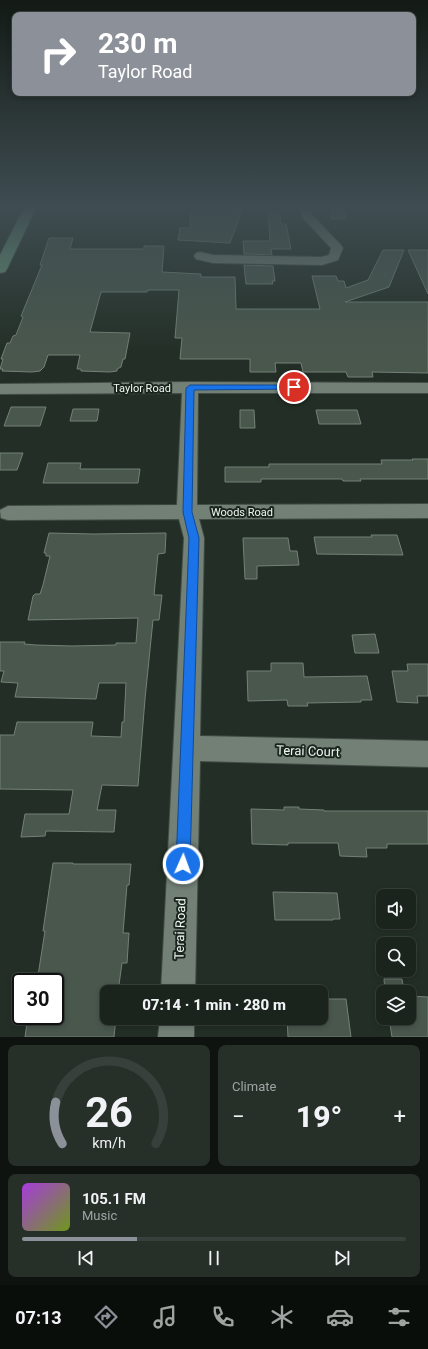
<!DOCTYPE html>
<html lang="en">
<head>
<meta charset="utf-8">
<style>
	:root { --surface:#1a231c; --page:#272f29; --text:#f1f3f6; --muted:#9fa4a3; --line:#38403b; --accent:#8c9099 }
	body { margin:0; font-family:Roboto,sans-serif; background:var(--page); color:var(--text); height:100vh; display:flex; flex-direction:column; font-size:15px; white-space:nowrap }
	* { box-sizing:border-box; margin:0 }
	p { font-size:13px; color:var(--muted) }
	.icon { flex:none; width:22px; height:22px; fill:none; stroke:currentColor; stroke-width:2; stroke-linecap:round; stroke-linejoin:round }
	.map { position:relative; height:1037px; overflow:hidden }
	.sheet { display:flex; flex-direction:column; gap:8px; padding:8px; background:#0e130f; flex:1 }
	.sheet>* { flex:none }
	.top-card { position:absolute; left:12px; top:12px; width:404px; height:84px; border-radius:8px; box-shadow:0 2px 6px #0003,0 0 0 1px var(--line); background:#8c9099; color:#fff; overflow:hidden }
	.tools { position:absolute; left:376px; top:889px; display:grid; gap:8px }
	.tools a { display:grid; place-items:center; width:40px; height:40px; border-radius:8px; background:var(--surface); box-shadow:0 2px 6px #0003,0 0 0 1px var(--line); font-size:20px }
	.speed { position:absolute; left:12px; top:973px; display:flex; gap:8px; font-size:20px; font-weight:700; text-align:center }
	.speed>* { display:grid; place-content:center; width:52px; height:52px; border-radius:50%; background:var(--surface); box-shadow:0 2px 6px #0003,0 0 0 1px var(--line); line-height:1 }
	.speed .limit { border:2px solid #111; border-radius:6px; background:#fff; color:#111 }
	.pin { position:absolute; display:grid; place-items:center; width:34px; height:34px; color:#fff; margin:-17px; border:2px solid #fff; border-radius:50%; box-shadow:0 1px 4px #0007 }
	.me { position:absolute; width:44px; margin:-22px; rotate:2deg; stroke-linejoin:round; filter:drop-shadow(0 0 3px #0008) }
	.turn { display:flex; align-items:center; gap:14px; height:84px; padding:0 20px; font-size:18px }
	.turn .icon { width:52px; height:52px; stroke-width:2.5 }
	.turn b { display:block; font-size:28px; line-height:34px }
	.big { font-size:30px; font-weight:800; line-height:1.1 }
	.sheet .card { flex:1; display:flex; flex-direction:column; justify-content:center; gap:6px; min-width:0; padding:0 14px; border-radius:8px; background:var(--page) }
	.sheet .dial { align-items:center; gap:0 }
	.dial svg { height:104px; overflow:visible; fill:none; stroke:var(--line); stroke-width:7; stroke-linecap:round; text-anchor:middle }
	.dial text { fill:var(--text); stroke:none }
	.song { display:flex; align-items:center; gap:12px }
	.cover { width:48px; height:48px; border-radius:6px; background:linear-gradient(135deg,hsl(280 70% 55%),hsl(80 70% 35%)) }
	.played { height:4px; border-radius:2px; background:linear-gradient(90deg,var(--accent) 30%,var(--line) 30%) }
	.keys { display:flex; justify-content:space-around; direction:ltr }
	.heat { display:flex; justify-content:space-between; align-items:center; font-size:22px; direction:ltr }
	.sheet .tiles { flex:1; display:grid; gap:8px; grid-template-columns:1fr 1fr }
	.card:last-child { grid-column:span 2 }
	.trip { position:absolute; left:100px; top:985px; width:228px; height:40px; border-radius:8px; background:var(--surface); box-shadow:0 2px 6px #0003,0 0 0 1px var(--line); font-weight:800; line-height:40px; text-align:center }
	.tabs { display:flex; height:64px; justify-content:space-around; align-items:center; background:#0a0e0b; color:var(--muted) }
	.tabs .icon { width:28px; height:28px }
	.tabs .current { color:var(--accent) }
	.tabs b { font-size:18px; color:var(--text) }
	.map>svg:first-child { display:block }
</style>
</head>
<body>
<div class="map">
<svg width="428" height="1037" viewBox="0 0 428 1037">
	<rect width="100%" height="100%" fill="#232f26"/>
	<g fill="#49574d" stroke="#738177">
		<polygon points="191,206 243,208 230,243 178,240 180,228 190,228"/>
		<polygon points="329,206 343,206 346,219 332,219"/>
		<polygon points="268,212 280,213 281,224 286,224 291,249 271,249 272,255 244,254 243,241 270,241"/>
		<polygon points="49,238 73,238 70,249 144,249 144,246 164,246 162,272 201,274 201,277 235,277 236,309 320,309 312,276 336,276 338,281 344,281 346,288 368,280 383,250 404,250 389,287 345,302 428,302 428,373 372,372 373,377 348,377 346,372 303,372 301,363 275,363 276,372 250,372 250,359 180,359 182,338 175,338 179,290 148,290 147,292 101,292 90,332 130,333 125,359 123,359 121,367 117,369 117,371 110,372 81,371 81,369 77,369 80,355 48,355 44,367 40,371 32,372 2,371 3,369 0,369 3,359 1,359 7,343 10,343 13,336 16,335 23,317 21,316 42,265 40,265"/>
		<polygon points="408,250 428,250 428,294"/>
		<polygon points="244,265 273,266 275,281 272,281 273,284 246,284"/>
		<polygon points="11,407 46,407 40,426 4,426"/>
		<polygon points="73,409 99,409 97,421 70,421"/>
		<polygon points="240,410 254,410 255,428 240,428"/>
		<polygon points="316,410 357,410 361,424 319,424"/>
		<polygon points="0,453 23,453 17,470 0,470"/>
		<polygon points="412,459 428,459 428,479 360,479 361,481 343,481 342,479 261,479 261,482 225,482 225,467 269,467 269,464 382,464 381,460 413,460"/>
		<polygon points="48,463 81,463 80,469 140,469 138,483 43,483"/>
		<polygon points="49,533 94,534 166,533 165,553 158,554 154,595 162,595 159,620 153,620 145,699 138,786 102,785 97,810 116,810 114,832 46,831 45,836 21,837 25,814 69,814 73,790 0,789 0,735 14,735 17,722 93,722 91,736 121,737 122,722 124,722 126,683 99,683 96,699 15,697 18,683 1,682 4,671 0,671 0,642 25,642 24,644 36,645 72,646 116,645 116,643 136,643 138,618 28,620 33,596 35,594 40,594 43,585 50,556 46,556 46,553 44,553"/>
		<polygon points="371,535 397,535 403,555 317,554 314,537 372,537"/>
		<polygon points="243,538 288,538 290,551 297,551 299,565 257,566 257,579 245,579"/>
		<polygon points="375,634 379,653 355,653 352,635"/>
		<polygon points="271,663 303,663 304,677 367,676 372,700 361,700 361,702 307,703 308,706 288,706 287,700 248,701 247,671 271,671"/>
		<polygon points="407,664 428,664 428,696 417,696 418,703 397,702 392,671 408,671"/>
		<polygon points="284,807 299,807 299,809 324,810 324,811 428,811 428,844 387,844 387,848 366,848 367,857 340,856 338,843 288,843 288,845 252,844 251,809 284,810"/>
		<polygon points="53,863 73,863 73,864 131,864 129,885 127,885 123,933 129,933 127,963 122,963 118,992 107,992 107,1018 116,1018 114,1037 25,1037 28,1016 55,1016 55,982 37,982 45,931 43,931"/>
		<polygon points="273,892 337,893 340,919 333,919 333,920 275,920"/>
		<polygon points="384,979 402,979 404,992 385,992"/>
		<polygon points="409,996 428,997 428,1037 392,1037 389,1018 409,1018"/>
		<polygon points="321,999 346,999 351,1037 288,1037 287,1018 321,1018"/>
	</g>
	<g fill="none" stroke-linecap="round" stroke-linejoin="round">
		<g stroke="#424d45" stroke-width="2">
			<g id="minor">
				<polygon points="300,206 311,206 312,215 341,245 343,248 338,260 322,265 213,263 196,259 194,256 196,253 200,252 213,255 321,257 329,255 331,248 303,218"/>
				<polygon points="190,382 428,383 428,393 198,393 197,505 428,504 428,518 199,519 204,538 200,736 428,741 428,767 200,761 195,992 161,992 184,538 179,519 8,520 1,518 0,510 8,506 177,505 182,393 0,394 0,384"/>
				<polygon points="160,1018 194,1018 194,1037 158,1037"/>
			</g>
		</g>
		<g stroke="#424d45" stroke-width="2">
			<polygon id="major" points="25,206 37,206 7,269 5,272 0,273 0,255"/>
		</g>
		<use href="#minor" fill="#728076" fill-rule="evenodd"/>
		<use href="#major" fill="#689878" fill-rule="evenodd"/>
	</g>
	<linearGradient id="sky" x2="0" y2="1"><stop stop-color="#131a15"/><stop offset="0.59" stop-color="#3f4d52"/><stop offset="1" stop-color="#3f4d52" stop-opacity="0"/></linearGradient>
	<rect width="428" height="352" fill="url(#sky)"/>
	<polygon fill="#1a73e8" stroke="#114b97" points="190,385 294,385 298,387 294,389 194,390 192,512 199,538 190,864 188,869 183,871 178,869 176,864 189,538 183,512 186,388"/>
	<g text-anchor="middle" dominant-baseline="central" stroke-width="4" stroke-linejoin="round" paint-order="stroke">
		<g font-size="11" fill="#eff7f1" stroke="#19251d">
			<text x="142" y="388">Taylor Road</text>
			<text x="242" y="512">Woods Road</text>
		</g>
		<g font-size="13" fill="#eff7f1" stroke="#19251d">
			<text transform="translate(308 751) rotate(2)">Terai Court</text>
			<text transform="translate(180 929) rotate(-88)">Terai Road</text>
		</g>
	</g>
</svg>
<div class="tools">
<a><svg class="icon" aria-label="sound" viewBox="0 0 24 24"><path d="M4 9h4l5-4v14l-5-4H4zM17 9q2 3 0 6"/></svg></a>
<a><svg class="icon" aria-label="search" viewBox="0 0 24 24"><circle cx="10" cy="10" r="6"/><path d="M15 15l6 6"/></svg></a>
<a><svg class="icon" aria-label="layers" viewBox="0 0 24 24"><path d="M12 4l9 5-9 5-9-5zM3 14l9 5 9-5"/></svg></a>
</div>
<div class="speed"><div class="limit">30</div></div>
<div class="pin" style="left:294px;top:387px;background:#d93025"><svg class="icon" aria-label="arrive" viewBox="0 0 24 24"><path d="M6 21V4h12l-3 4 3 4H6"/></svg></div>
<svg class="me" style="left:183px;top:864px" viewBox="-20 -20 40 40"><circle r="17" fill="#1a73e8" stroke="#fff" stroke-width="3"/><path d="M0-11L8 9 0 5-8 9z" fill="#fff"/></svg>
<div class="trip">07:14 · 1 min · 280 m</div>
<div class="top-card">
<div class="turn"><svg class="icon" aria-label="right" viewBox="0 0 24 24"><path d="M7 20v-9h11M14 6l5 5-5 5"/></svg><div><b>230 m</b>Taylor Road</div></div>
</div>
</div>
<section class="sheet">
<div class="tiles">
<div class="card dial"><svg viewBox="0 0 100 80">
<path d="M14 69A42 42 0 1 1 86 69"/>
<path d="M14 69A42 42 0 0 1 9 37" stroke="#8c9099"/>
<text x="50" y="56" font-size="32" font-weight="700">26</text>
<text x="50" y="72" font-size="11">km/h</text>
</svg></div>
<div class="card"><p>Climate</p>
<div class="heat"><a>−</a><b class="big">19°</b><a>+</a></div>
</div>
<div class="card">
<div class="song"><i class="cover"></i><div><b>105.1 FM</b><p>Music</p></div></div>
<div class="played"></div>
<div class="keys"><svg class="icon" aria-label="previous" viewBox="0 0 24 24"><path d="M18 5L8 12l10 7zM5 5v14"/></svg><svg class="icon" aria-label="pause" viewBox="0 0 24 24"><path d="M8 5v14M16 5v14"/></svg><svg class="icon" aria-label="next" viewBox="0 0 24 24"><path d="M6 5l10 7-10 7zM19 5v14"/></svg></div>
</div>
</div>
</section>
<nav class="tabs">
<b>07:13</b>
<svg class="icon current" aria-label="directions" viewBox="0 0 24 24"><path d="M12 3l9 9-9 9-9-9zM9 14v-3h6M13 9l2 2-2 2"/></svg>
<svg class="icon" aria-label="music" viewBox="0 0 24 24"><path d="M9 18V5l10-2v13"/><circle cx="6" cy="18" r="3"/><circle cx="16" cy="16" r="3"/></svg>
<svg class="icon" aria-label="phone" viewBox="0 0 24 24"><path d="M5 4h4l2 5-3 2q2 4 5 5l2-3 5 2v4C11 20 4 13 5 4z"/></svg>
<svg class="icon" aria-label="climate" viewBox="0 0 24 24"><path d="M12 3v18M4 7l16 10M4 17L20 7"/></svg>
<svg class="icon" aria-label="car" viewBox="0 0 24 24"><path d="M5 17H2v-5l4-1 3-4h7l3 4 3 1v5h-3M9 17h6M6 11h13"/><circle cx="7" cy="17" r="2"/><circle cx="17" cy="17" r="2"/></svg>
<svg class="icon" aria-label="filters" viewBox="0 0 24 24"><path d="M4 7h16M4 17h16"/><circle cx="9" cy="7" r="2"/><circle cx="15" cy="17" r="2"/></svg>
</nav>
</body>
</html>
